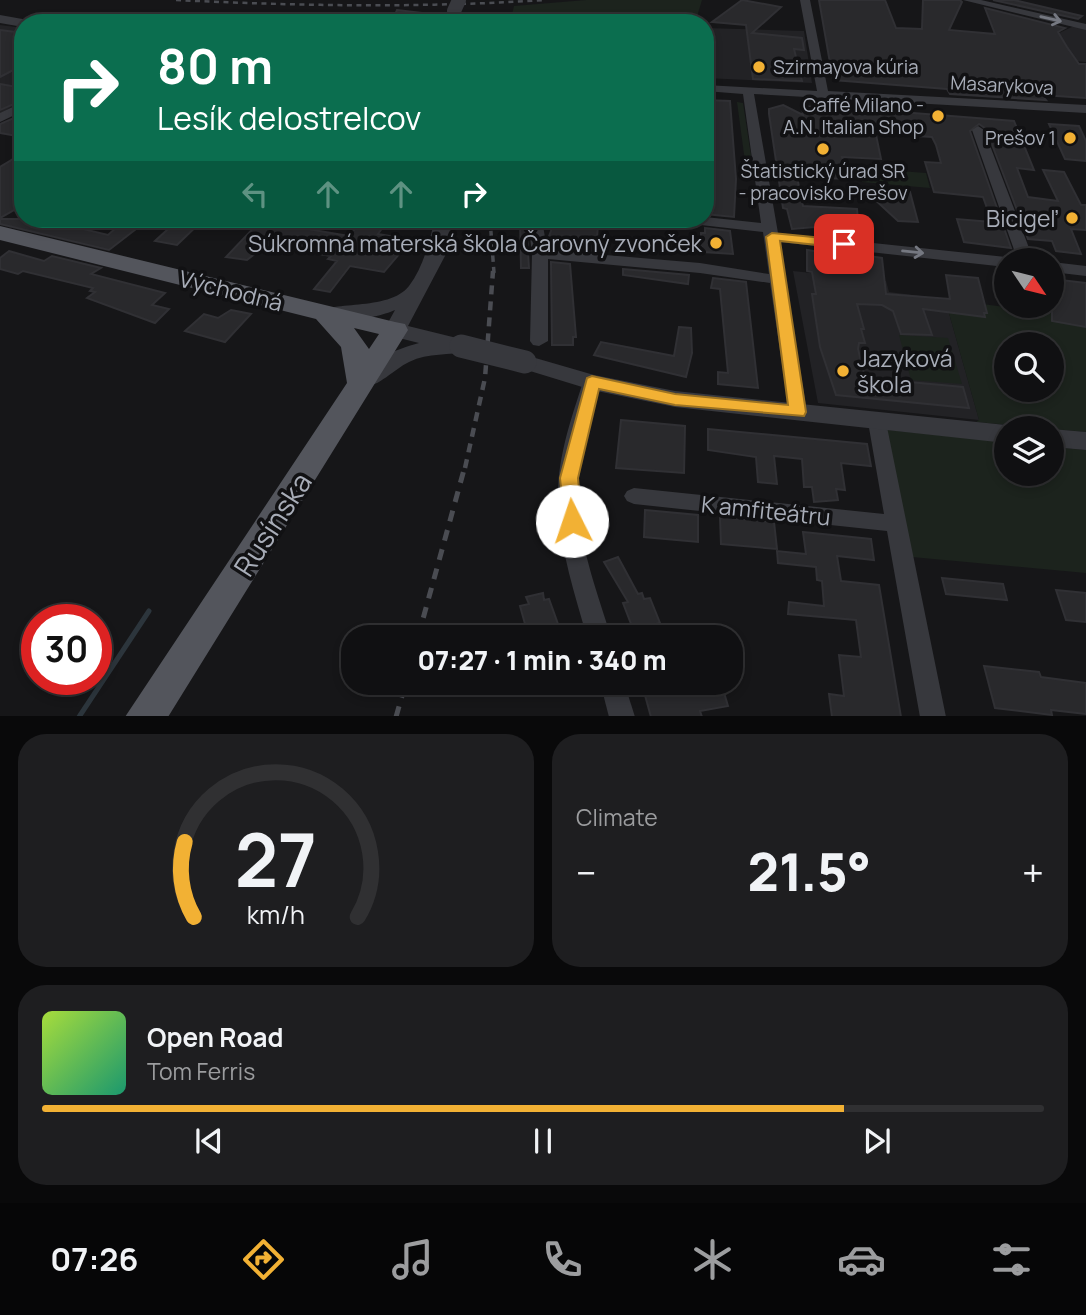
<!DOCTYPE html>
<html lang="en">
<head>
<meta charset="utf-8">
<style>
	:root { --surface:#101012; --page:#1e1e20; --text:#f1f3f6; --muted:#9c9d9f; --line:#303032; --accent:#f2b134 }
	body { margin:0; font-family:Manrope,sans-serif; background:var(--page); color:var(--text); height:100vh; display:flex; flex-direction:column; font-size:26px; white-space:nowrap }
	* { box-sizing:border-box; margin:0 }
	p { font-size:23px; color:var(--muted) }
	.icon { flex:none; width:38px; height:38px; fill:none; stroke:currentColor; stroke-width:2; stroke-linecap:round; stroke-linejoin:round }
	.map { position:relative; height:716px; overflow:hidden }
	.side { display:flex; flex-direction:column; gap:18px; padding:18px; background:#09090a; flex:1 }
	.side>* { flex:none }
	.guide { position:absolute; left:14px; top:14px; width:700px; height:214px; border-radius:28px; box-shadow:0 4px 10px #0003,0 0 0 2px var(--line); background:#0b6e4f; color:#fff; overflow:hidden }
	.needle { width:46px; rotate:125deg }
	.controls { position:absolute; left:994px; top:248px; display:grid; gap:14px }
	.controls a { display:grid; place-items:center; width:70px; height:70px; border-radius:50%; background:var(--surface); box-shadow:0 4px 10px #0003,0 0 0 2px var(--line); font-size:35px }
	.speed { position:absolute; left:21px; top:604px; display:flex; gap:14px; font-size:35px; font-weight:700; text-align:center }
	.speed>* { display:grid; place-content:center; width:91px; height:91px; border-radius:50%; background:var(--surface); box-shadow:0 4px 10px #0003,0 0 0 2px var(--line); line-height:1 }
	.speed .limit { border:10px solid #d22; background:#fff; color:#111 }
	.pin { position:absolute; display:grid; place-items:center; width:60px; height:60px; color:#fff; margin:-30px; border-radius:14px; box-shadow:0 4px 10px #0006 }
	.me { position:absolute; width:77px; margin:-38px; rotate:356deg; stroke-linejoin:round; filter:drop-shadow(0 0 5px #0008) }
	.turn { display:flex; align-items:center; gap:24px; height:147px; padding:0 28px; font-size:32px }
	.turn .icon { width:91px; height:91px; stroke-width:2.5 }
	.turn b { display:block; font-size:49px; line-height:60px }
	.lanes { display:flex; align-items:center; height:66px; padding:0 28px; background:#0003; justify-content:center; gap:35px; direction:ltr }
	.lanes .off { opacity:.35 }
	.big { font-size:52px; font-weight:800; line-height:1.1 }
	.side .widget { flex:1; display:flex; flex-direction:column; justify-content:center; gap:10px; min-width:0; padding:0 24px; border-radius:28px; background:var(--page) }
	.side .dial { align-items:center; gap:0 }
	.dial svg { height:182px; overflow:visible; fill:none; stroke:var(--line); stroke-width:7; stroke-linecap:round; text-anchor:middle }
	.dial text { fill:var(--text); stroke:none }
	.song { display:flex; align-items:center; gap:21px }
	.cover { width:84px; height:84px; border-radius:10px; background:linear-gradient(135deg,hsl(80 70% 55%),hsl(160 70% 35%)) }
	.played { height:7px; border-radius:4px; background:linear-gradient(90deg,var(--accent) 80%,var(--line) 80%) }
	.keys { display:flex; justify-content:space-around; direction:ltr }
	.heat { display:flex; justify-content:space-between; align-items:center; font-size:38px; direction:ltr }
	.side .tiles { flex:1; display:grid; gap:18px; grid-template-columns:1fr 1fr }
	.widget:last-child { grid-column:span 2 }
	.trip { position:absolute; left:341px; top:625px; width:402px; height:70px; border-radius:28px; background:var(--surface); box-shadow:0 4px 10px #0003,0 0 0 2px var(--line); font-weight:800; line-height:70px; text-align:center }
	.tabs { display:flex; height:112px; justify-content:space-around; align-items:center; background:#060607; color:var(--muted) }
	.tabs .icon { width:49px; height:49px }
	.tabs .active { color:var(--accent) }
	.tabs b { font-size:32px; color:var(--text) }
	.map>svg:first-child { display:block }
</style>
</head>
<body>
<div class="map">
<svg width="1086" height="717" viewBox="0 0 1086 717">
	<rect width="100%" height="100%" fill="#161618"/>
	<g fill="#222225">
		<polygon points="0,25 23,28 23,100 0,114"/>
		<polygon points="1074,26 1086,29 1086,62 1075,61 1057,34"/>
		<polygon points="705,28 804,31 812,83 705,78"/>
		<polygon points="793,271 886,281 889,292 945,299 979,420 818,403"/>
	</g>
	<g fill="#1c231d" fill-rule="evenodd">
		<polygon points="586,0 702,0 695,23 510,23 514,6"/>
		<polygon points="737,102 743,103 753,169 746,169"/>
		<polygon points="860,168 926,173 930,188 862,182"/>
		<path d="M945,299L1086,318V432L976,422L979,420ZM1006,345H1052V390H1006Z"/>
		<polygon points="899,335 948,338 962,384 911,380"/>
		<polygon points="878,429 1006,442 1006,474 1052,474 1052,447 1086,450 1086,573 901,556"/>
	</g>
	<g fill="none" stroke-linecap="round" stroke-linejoin="round">
		<polyline stroke="#2c353c" stroke-width="5" points="79,717 149,611"/>
	</g>
	<g fill="#29292c" stroke="#303034" stroke-width="2">
		<polygon points="742,0 781,7 752,33 802,38 804,50 794,49 802,81 753,79 746,25 712,22"/>
		<polygon points="819,0 885,0 896,28 922,29 923,0 960,0 962,2 949,30 995,34 985,8 1065,28 1058,32 1067,47 1079,64 1086,64 1086,98 1042,95 1046,100 950,94 947,89 833,80"/>
		<polygon points="993,0 1014,0 1082,16 1078,19"/>
		<polygon points="397,10 438,15 438,23 391,23"/>
		<polygon points="0,30 23,33 23,65 0,77"/>
		<polygon points="0,84 23,88 23,100 0,110"/>
		<polygon points="705,100 730,101 736,179 734,217 705,214 705,176 709,177"/>
		<polygon points="783,105 803,115 802,106 815,107 816,111 829,108 875,110 1014,121 1034,170 1017,168 1028,197 1058,201 1043,170 1064,172 1081,205 1086,205 1086,230 1071,229 1081,254 1056,251 1052,241 1028,239 986,129 979,124 970,131 1011,248 964,242 957,219 992,222 983,197 934,192 925,162 941,163 936,145 932,137 917,136 916,133 875,130 881,159 842,157 849,179 797,177 803,206 857,209 859,231 831,229 831,236 816,234 815,227 792,229 787,209 783,208 769,114 769,109"/>
		<polygon points="23,114 23,137 0,133 0,124"/>
		<polygon points="1049,124 1079,126 1086,141 1086,161 1065,159"/>
		<polygon points="23,153 23,205 0,218 0,167"/>
		<polygon points="910,192 918,222 898,221 873,198"/>
		<polygon points="0,219 41,219 108,235 126,219 149,219 109,250 0,224"/>
		<polygon points="179,219 204,219 177,245 155,241"/>
		<polygon points="262,219 283,219 278,224 349,236 359,224 383,227 378,234 408,239 403,246 406,246 384,272 350,266 330,292 314,289 337,261 328,259 331,256 266,245 247,260 226,257"/>
		<polygon points="520,219 526,219 529,268 521,268"/>
		<polygon points="555,220 598,225 596,251 549,248 548,239"/>
		<polygon points="705,228 730,231 733,254 703,252 702,247 695,242 701,239 701,233 705,233"/>
		<polygon points="820,249 882,258 886,294 950,299 946,275 978,278 987,313 984,313 985,317 923,309 932,335 901,334 893,311 882,305 857,304 864,329 861,329 865,343 859,343 858,349 865,378 963,387 969,408 836,395 820,347 812,294 816,294 812,272 807,271 807,250 820,252"/>
		<polygon points="9,251 44,261 52,256 101,268 91,274 165,293 152,305 169,309 155,323 87,298 95,292 90,291 93,288 23,271 18,274 0,269 0,258"/>
		<polygon points="551,262 570,264 576,337 573,337 573,345 552,345"/>
		<polygon points="623,269 689,275 688,284 623,275"/>
		<polygon points="713,278 746,282 758,388 718,384 718,372 728,373 720,289 711,288"/>
		<polygon points="1052,279 1086,283 1086,327 1052,321"/>
		<polygon points="231,310 251,314 225,342 185,331 204,314 218,318"/>
		<polygon points="679,327 691,328 692,353 686,377 594,355 601,342 674,356"/>
		<polygon points="621,420 685,426 684,473 616,468"/>
		<polygon points="708,429 867,444 871,466 841,463 845,490 836,489 838,500 814,502 812,487 804,487 802,459 774,456 777,484 758,482 756,457 708,450"/>
		<polygon points="645,510 698,515 698,542 644,537"/>
		<polygon points="720,517 774,522 777,549 721,544"/>
		<polygon points="803,532 871,539 874,560 837,556 841,581 879,585 901,717 832,717 829,694 844,696 839,655 861,657 856,620 788,614 789,602 824,606 822,581 817,580 816,567 778,563 777,551 806,554"/>
		<polygon points="618,557 638,594 642,593 644,599 650,598 660,623 633,629 623,603 628,602 604,562"/>
		<polygon points="942,578 1003,584 1007,600 946,594"/>
		<polygon points="1056,590 1086,593 1086,622 1066,620"/>
		<polygon points="543,593 544,600 549,599 558,624 527,631 520,606 529,604 526,597"/>
		<polygon points="984,666 1039,672 1041,677 1086,683 1086,714 1051,710 1052,715 995,708"/>
		<polygon points="682,682 690,682 693,691 722,686 728,706 700,711 702,717 651,717 643,688"/>
	</g>
	<g fill="none" stroke-linecap="round" stroke-linejoin="round">
		<g fill="#37383d" fill-rule="evenodd">
			<polygon points="800,0 810,0 828,91 1086,105 1086,113 754,94 778,233 1006,257 1013,261 1006,261 1006,267 779,242 807,412 805,417 791,417 789,412 770,283 700,273 548,259 548,341 539,346 533,345 530,341 532,254 528,219 542,219 547,250 700,263 769,274 763,232 683,223 676,219 705,217 761,223 743,94 705,91 705,85 817,91"/>
			<polygon points="963,0 981,0 1086,24 1086,30"/>
			<polygon points="23,102 23,111 0,122 0,113"/>
			<polygon points="978,126 984,130 1034,261 1018,261 972,130"/>
			<polygon points="1052,262 1086,266 1086,276 1052,272"/>
			<path d="M592,376L601,382C590,418 579,456 578,494C578,543 597,591 611,637H587C574,592 559,546 558,499C557,459 571,419 583,382Z"/>
			<polygon points="877,415 884,417 886,422 946,717 920,717 887,531 634,504 627,501 624,496 627,491 634,488 884,514 868,422 870,417"/>
			<polygon points="600,682 624,682 635,717 609,717"/>
		</g>
		<g fill="#37383d" fill-rule="evenodd">
			<polygon points="0,15 28,20 29,23 23,23 23,27 0,23"/>
			<path d="M435,219H453L446,254L408,326L469,341L472,346L469,351C449,356 429,352 409,362C392,370 375,392 356,386L352,381C365,361 397,349 419,343L387,335L384,330L395,310C381,317 327,328 316,314C326,300 389,312 409,286C424,266 429,242 435,219Z"/>
			<polygon points="525,355 594,375 675,391 1006,425 1015,429 1006,429 1006,443 675,407 592,390 517,367 514,362 517,357"/>
			<polygon points="1052,429 1086,432 1086,450 1052,447"/>
		</g>
		<path fill="#53555c" fill-rule="evenodd" d="M0,226L395,322L405,324L408,330L168,717H125L347,383L341,347L316,319L0,240ZM354,328L379,334L369,349Z"/>
		<g stroke="#4a4c52" stroke-width="2.5" stroke-dasharray="5 4.5" stroke-linecap="butt">
			<path d="M176,0C299,6 422,8 545,0"/>
			<polyline points="278,14 322,23"/>
		</g>
		<polyline stroke="#4a4c52" stroke-width="3.5" stroke-dasharray="7 5" stroke-linecap="butt" points="490,219 494,273"/>
		<polyline stroke="#4a4c52" stroke-width="4.5" stroke-dasharray="9 7" stroke-linecap="butt" points="465,468 485,378 493,271"/>
		<g stroke="#4a4c52" stroke-width="5" stroke-dasharray="11 9" stroke-linecap="butt">
			<polyline points="418,637 465,466"/>
			<polyline points="396,717 406,682"/>
		</g>
		<polyline stroke="#37383d" stroke-width="14" points="454,11 459,0"/>
		<polyline stroke="#37383d" stroke-width="23" points="461,346 525,362"/>
	</g>
	<defs><path id="oneway-shaft" d="M-6 0H5M1.5-3L5.5 0L1.5 3" fill="none" stroke-width="1.6" stroke-linecap="round" stroke-linejoin="round" transform="scale(1.75)"/></defs>
	<g stroke="#757881">
		<use href="#oneway-shaft" transform="translate(1051 19) rotate(13)"/>
		<use href="#oneway-shaft" transform="translate(913 252) rotate(6)"/>
	</g>
	<polygon fill="#f2b134" stroke="#9d7322" stroke-width="2" points="772,233 844,240 851,244 844,248 780,241 806,412 804,416 675,405 599,389 578,478 582,521 579,527 565,527 560,478 587,378 592,376 675,394 788,405 766,237"/>
	<g fill="#f2b134" stroke="#111113" stroke-width="2.5">
		<circle cx="759" cy="67" r="7"/>
		<circle cx="938" cy="116" r="7"/>
		<circle cx="1070" cy="138" r="7"/>
		<circle cx="823" cy="149" r="7"/>
		<circle cx="1072" cy="218" r="7"/>
		<circle cx="716" cy="243" r="7"/>
		<circle cx="843" cy="371" r="7"/>
	</g>
	<g text-anchor="middle" dominant-baseline="central" stroke-width="7" stroke-linejoin="round" paint-order="stroke">
		<g font-size="19" fill="#a8adb8" stroke="#111113" text-anchor="end">
			<text x="773" y="67" text-anchor="start">Szirmayova kúria</text>
			<text x="924" y="105">Caffé Milano -<tspan x="924" dy="22">A.N. Italian Shop</tspan></text>
			<text x="1056" y="138">Prešov 1</text>
			<text x="823" y="171" text-anchor="middle">Štatistický úrad SR<tspan x="823" dy="22">- pracovisko Prešov</tspan></text>
		</g>
		<g font-size="19" fill="#a8adb8" stroke="#111113">
			<text transform="translate(1002 85) rotate(3)">Masarykova</text>
		</g>
		<g font-size="23" fill="#a8adb8" stroke="#111113" text-anchor="end">
			<text x="1058" y="218">Bicigeľ</text>
			<text x="702" y="243">Súkromná materská škola Čarovný zvonček</text>
			<text x="857" y="358" text-anchor="start">Jazyková<tspan x="857" dy="26">škola</tspan></text>
		</g>
		<g font-size="23" fill="#a8adb8" stroke="#111113">
			<text transform="translate(231 290) rotate(14)">Východná</text>
			<text transform="translate(766 510) rotate(6)">K amfiteátru</text>
		</g>
		<g font-size="28" fill="#a8adb8" stroke="#111113">
			<text transform="translate(272 524) rotate(-57)">Rusínska</text>
		</g>
	</g>
</svg>
<div class="controls">
<a><svg class="needle" viewBox="-14 -14 28 28"><path d="M0-13l5 13h-10z" fill="#e53935"/><path d="M0 13l5-13h-10z" fill="#9c9d9f"/></svg></a>
<a><svg class="icon" aria-label="search" viewBox="0 0 24 24"><circle cx="10" cy="10" r="6"/><path d="M15 15l6 6"/></svg></a>
<a><svg class="icon" aria-label="layers" viewBox="0 0 24 24"><path d="M12 4l9 5-9 5-9-5zM3 14l9 5 9-5"/></svg></a>
</div>
<div class="speed"><div class="limit">30</div></div>
<div class="pin" style="left:844px;top:244px;background:#d93025"><svg class="icon" aria-label="arrive" viewBox="0 0 24 24"><path d="M6 21V4h12l-3 4 3 4H6"/></svg></div>
<svg class="me" style="left:572px;top:521px" viewBox="-20 -20 40 40"><circle r="19" fill="#fff"/><path d="M0-13L10 11 0 6-10 11z" fill="#f2b134"/></svg>
<div class="trip">07:27 · 1 min · 340 m</div>
<div class="guide">
<div class="turn"><svg class="icon" aria-label="right" viewBox="0 0 24 24"><path d="M7 20v-9h11M14 6l5 5-5 5"/></svg><div><b>80 m</b>Lesík delostrelcov</div></div>
<div class="lanes"><svg class="icon off" aria-label="left" viewBox="0 0 24 24"><path d="M17 20v-9H6M10 6l-5 5 5 5"/></svg><svg class="icon off" aria-label="ahead" viewBox="0 0 24 24"><path d="M12 20V5M6 11l6-6 6 6"/></svg><svg class="icon off" aria-label="ahead" viewBox="0 0 24 24"><path d="M12 20V5M6 11l6-6 6 6"/></svg><svg class="icon" aria-label="right" viewBox="0 0 24 24"><path d="M7 20v-9h11M14 6l5 5-5 5"/></svg></div>
</div>
</div>
<section class="side">
<div class="tiles">
<div class="widget dial"><svg viewBox="0 0 100 80">
<path d="M14 69A42 42 0 1 1 86 69"/>
<path d="M14 69A42 42 0 0 1 10 36" stroke="#f2b134"/>
<text x="50" y="56" font-size="32" font-weight="700">27</text>
<text x="50" y="72" font-size="11">km/h</text>
</svg></div>
<div class="widget"><p>Climate</p>
<div class="heat"><a>−</a><b class="big">21.5°</b><a>+</a></div>
</div>
<div class="widget">
<div class="song"><i class="cover"></i><div><b>Open Road</b><p>Tom Ferris</p></div></div>
<div class="played"></div>
<div class="keys"><svg class="icon" aria-label="previous" viewBox="0 0 24 24"><path d="M18 5L8 12l10 7zM5 5v14"/></svg><svg class="icon" aria-label="pause" viewBox="0 0 24 24"><path d="M8 5v14M16 5v14"/></svg><svg class="icon" aria-label="next" viewBox="0 0 24 24"><path d="M6 5l10 7-10 7zM19 5v14"/></svg></div>
</div>
</div>
</section>
<nav class="tabs">
<b>07:26</b>
<svg class="icon active" aria-label="directions" viewBox="0 0 24 24"><path d="M12 3l9 9-9 9-9-9zM9 14v-3h6M13 9l2 2-2 2"/></svg>
<svg class="icon" aria-label="music" viewBox="0 0 24 24"><path d="M9 18V5l10-2v13"/><circle cx="6" cy="18" r="3"/><circle cx="16" cy="16" r="3"/></svg>
<svg class="icon" aria-label="phone" viewBox="0 0 24 24"><path d="M5 4h4l2 5-3 2q2 4 5 5l2-3 5 2v4C11 20 4 13 5 4z"/></svg>
<svg class="icon" aria-label="climate" viewBox="0 0 24 24"><path d="M12 3v18M4 7l16 10M4 17L20 7"/></svg>
<svg class="icon" aria-label="car" viewBox="0 0 24 24"><path d="M5 17H2v-5l4-1 3-4h7l3 4 3 1v5h-3M9 17h6M6 11h13"/><circle cx="7" cy="17" r="2"/><circle cx="17" cy="17" r="2"/></svg>
<svg class="icon" aria-label="filters" viewBox="0 0 24 24"><path d="M4 7h16M4 17h16"/><circle cx="9" cy="7" r="2"/><circle cx="15" cy="17" r="2"/></svg>
</nav>
</body>
</html>
